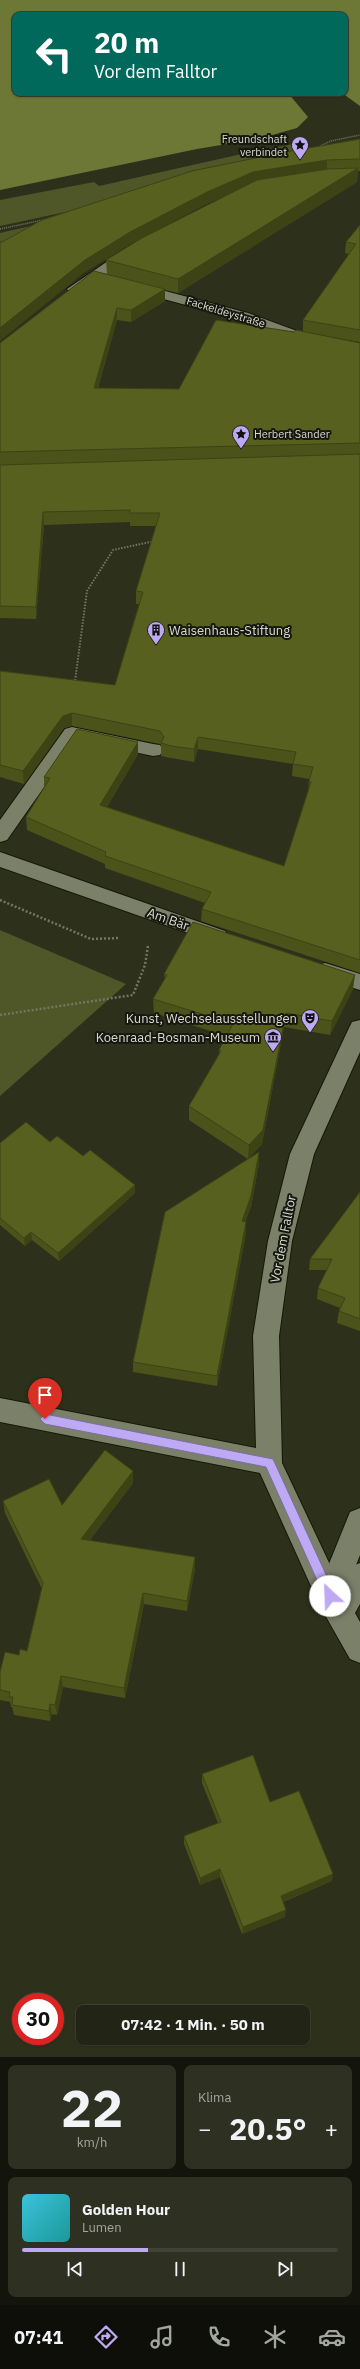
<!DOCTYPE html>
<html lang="de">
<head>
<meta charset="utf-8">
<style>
	:root { --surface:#222515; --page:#2e3122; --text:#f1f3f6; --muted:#a2a5a0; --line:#3f4234; --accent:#bea9f5 }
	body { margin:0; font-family:"IBM Plex Sans",sans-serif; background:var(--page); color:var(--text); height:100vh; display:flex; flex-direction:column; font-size:15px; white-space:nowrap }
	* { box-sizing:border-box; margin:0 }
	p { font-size:13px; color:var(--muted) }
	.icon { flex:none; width:22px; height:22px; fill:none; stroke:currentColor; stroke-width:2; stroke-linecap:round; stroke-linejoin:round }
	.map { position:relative; height:2057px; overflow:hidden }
	.details { display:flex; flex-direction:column; gap:8px; padding:8px; background:#13140c; flex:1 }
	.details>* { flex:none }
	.top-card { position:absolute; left:12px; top:12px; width:336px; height:84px; border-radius:8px; box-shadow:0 1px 3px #0004,0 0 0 1px var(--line); background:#00695c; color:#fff; overflow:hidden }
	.speed { position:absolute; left:12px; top:1993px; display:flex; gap:8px; font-size:20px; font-weight:700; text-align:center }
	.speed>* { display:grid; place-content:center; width:52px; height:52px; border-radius:50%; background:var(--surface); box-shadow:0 1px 3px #0004,0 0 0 1px var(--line); line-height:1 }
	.speed .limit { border:6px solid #d22; background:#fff; color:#111 }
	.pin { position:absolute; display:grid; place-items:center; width:34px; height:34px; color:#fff; margin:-41px -17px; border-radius:50% 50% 50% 0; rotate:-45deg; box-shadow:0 0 4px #0007 }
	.pin .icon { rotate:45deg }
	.me { position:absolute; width:44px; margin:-22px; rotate:335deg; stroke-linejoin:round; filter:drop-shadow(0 0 3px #0008) }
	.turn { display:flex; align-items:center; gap:14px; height:84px; padding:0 16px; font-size:18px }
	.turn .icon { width:52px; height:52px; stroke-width:2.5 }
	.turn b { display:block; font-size:28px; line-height:34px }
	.big { font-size:30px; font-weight:700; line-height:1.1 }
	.details .card { flex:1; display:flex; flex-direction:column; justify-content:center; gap:6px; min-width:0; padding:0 14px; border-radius:8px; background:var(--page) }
	.details .dial { align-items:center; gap:0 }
	.dial b { font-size:52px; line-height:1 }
	.song { display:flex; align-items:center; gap:12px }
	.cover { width:48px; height:48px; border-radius:6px; background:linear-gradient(135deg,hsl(190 70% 55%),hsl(180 70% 35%)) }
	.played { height:4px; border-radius:2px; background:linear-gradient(90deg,var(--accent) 40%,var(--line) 40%) }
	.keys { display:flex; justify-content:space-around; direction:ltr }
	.heat { display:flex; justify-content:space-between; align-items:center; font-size:22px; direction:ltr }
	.details .tiles { flex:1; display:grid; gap:8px; grid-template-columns:1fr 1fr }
	.card:last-child { grid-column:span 2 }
	.trip { position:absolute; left:76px; top:2005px; width:234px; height:40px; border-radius:8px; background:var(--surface); box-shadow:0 1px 3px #0004,0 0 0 1px var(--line); font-weight:700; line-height:40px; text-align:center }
	.menu { display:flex; height:64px; justify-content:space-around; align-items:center; background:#0e0f08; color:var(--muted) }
	.menu .icon { width:28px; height:28px }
	.menu .active { color:var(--accent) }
	.menu b { font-size:18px; color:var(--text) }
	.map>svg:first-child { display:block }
</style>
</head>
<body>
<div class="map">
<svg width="360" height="2057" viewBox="0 0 360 2057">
	<rect width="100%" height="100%" fill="#2d311c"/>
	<g fill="#4f5627">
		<polygon points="307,142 296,154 70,211 0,226 0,200 94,182 99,186 259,150"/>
		<polygon points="115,207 0,254 0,233"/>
		<polygon points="0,930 126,984 0,1096"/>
	</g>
	<polygon fill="#6d7736" points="0,0 360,0 360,106 342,93 345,93 345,15 15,15 15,93 288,93 308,117 297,128 258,139 197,149 0,190"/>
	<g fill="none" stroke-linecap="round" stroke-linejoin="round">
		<g stroke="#161806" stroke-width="2">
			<polygon id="service" points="360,1508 360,1555 340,1606 330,1609 320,1606 316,1596 350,1512"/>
		</g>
		<g stroke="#161806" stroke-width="2">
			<g id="minor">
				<polygon points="132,247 139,251 137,254 79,292 69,292 67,289 127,248"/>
				<polygon points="135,283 248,313 308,335 360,344 360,354 300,342 238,319 130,290 128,287"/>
				<polygon points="72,727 153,744 160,745 163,750 160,755 153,756 77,740 7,840 0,842 0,820 65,729"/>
				<polygon points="0,852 225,931 229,936 225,941 218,944 211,941 0,867"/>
				<polygon points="325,963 360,974 360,990 317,977 314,971 317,965"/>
				<polygon points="360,1020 360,1052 314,1154 292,1241 279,1336 282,1463 340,1586 350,1567 360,1563 360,1604 355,1613 360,1622 360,1663 350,1659 320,1606 260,1473 0,1422 0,1398 256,1448 253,1336 268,1241 290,1154 349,1028 352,1022"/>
			</g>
		</g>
		<g stroke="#737665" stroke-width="1.5" stroke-dasharray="1 1" stroke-linecap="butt">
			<polyline points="320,146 331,141 360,135"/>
			<polyline points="0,229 43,220"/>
		</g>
		<polygon stroke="#737665" stroke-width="2" stroke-dasharray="1.5 1.5" stroke-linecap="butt" points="187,534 233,558 194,698 75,681 87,591 113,550"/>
		<g stroke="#737665" stroke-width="2.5" stroke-dasharray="2 2" stroke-linecap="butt">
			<polyline points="0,900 91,939 119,938"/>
			<polyline points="0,1015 133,995 145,965 148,946"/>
		</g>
		<use href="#service" fill="#7b8069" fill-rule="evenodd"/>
		<use href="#minor" fill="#7b8069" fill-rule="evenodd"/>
	</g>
	<g fill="#4b531a">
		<polygon points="360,139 360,171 358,171 357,182 178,293 165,290 165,301 131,322 117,320 98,388 179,389 294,332 303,331 303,320 349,254 345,253 346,242 360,225 360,342 320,335 360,343 360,973 201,921 202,909 205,903 105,868 105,864 27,830 26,817 44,788 44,777 138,754 107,807 284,866 308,793 309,779 292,776 293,764 198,749 194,762 171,758 161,756 161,745 160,744 72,726 64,728 24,784 0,777 0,671 115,685 139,604 136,604 136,591 156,526 130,526 130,522 44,525 36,619 0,618 0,343 107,274 106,260 229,194 206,204 130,244 85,272 2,242"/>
		<polygon points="164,974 353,989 330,1035 284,1027 262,1144 248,1159 189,1120 189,1106 219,1055 219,1050 226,1036 154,1013 153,999 165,979"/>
		<polygon points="50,1142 83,1156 135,1185 135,1193 59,1261 32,1240 25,1246 0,1225 0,1143"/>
		<polygon points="259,1163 251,1207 245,1222 246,1222 246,1233 217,1386 133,1372 133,1362"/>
		<polygon points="360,1192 360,1331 337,1323 339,1311 340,1308 317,1299 318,1288 327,1270 309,1270 310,1259"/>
		<polygon points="133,1471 133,1483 90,1540 195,1569 187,1611 144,1604 125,1698 63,1687 57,1715 52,1714 50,1721 14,1715 12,1707 11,1707 10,1702 0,1700 0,1672 19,1655 27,1651 42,1589 5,1513 3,1501 62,1505"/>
		<polygon points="202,1774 270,1802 332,1881 283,1902 285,1917 242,1934 220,1877 200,1885 184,1844 184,1836 218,1823 202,1783"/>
	</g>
	<g fill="#3d4315">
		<polygon points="327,160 327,172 253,184 206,204 130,244 85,272 0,341 0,328 85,260 130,232 207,192 253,172"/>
		<polygon points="358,168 357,182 178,293 178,279"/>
		<polygon points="165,289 165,301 131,322 131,310"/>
		<polygon points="117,308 117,320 94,400 94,388"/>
		<polygon points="43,512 44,525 36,619 36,607"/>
		<polygon points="72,713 72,726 64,728 24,784 23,771 63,716"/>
		<polygon points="198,737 198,749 194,762 194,749"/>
		<polygon points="138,742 138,754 101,817 100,805"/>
		<polygon points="355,975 353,989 330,1035 332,1021"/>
		<polygon points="286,1013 284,1027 262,1144 248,1159 249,1145"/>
		<polygon points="259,1152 259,1163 251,1207 241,1232 242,1221"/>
		<polygon points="135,1185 135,1193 59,1261 58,1253"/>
		<polygon points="246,1222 246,1233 217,1386 217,1376"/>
		<polygon points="31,1232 32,1240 25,1246 24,1238"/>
		<polygon points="133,1471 133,1483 82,1550 81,1539"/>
		<polygon points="195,1557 195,1569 187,1611 187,1601"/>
		<polygon points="143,1593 144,1604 125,1698 124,1688"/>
		<polygon points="61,1676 63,1687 57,1715 55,1705"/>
		<polygon points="50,1704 52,1714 50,1721 49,1711"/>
		<polygon points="220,1869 220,1877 200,1885 200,1878"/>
		<polygon points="333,1874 332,1881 279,1903 281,1896"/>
		<polygon points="286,1910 285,1917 242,1934 243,1927"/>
	</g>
	<g fill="#57601e" stroke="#3d4315">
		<polygon points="360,139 360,159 327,160 253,172 207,192 130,232 85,260 0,328 0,242 2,242 42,220 192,171 280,153"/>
		<polygon points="358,168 178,279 106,260 142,238 257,180 328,169"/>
		<polygon points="360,225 360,330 303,320 356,244 346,242"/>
		<polygon points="94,271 165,289 131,310 117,308 94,388 179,389 216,320 294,332 296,330 360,343 360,443 0,452 0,343"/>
		<polygon points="360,454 360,960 202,909 211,892 105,856 106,852 26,817 50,778 44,777 77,729 138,742 100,805 284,866 311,782 309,781 313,767 293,764 296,752 198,737 194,749 171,746 161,743 164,737 160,731 72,713 63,716 23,771 0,765 0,671 115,685 143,592 136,591 160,513 130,513 130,510 43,512 36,607 0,606 0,465"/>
		<polygon points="193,922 355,975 332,1021 286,1013 263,1130 249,1145 189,1106 221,1051 219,1050 234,1022 228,1022 153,999 167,975 164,974"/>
		<polygon points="26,1122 50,1142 57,1136 83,1156 90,1150 135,1185 58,1253 31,1232 24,1238 0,1218 0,1143"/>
		<polygon points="259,1152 251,1196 242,1221 246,1222 217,1376 133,1362 165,1212"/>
		<polygon points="360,1192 360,1319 339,1311 345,1298 318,1288 332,1259 310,1259"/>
		<polygon points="105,1450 133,1471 81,1539 195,1557 187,1601 143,1593 124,1688 61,1676 55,1705 50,1704 49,1711 12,1705 13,1697 9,1697 10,1692 0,1690 0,1672 5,1652 19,1655 20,1649 27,1651 43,1583 3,1501 49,1479 62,1505"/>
		<polygon points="253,1755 270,1802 299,1791 333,1874 281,1896 286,1910 243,1927 220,1869 200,1878 184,1836 221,1822 202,1774"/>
	</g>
	<polygon fill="#bea9f5" stroke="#7c6e9f" points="45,1414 273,1459 334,1592 336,1596 334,1600 326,1600 266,1467 45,1424 40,1419"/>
	<defs>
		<g id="sight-pin" transform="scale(0.9)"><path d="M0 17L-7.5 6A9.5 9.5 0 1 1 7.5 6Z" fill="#bea9f5" stroke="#16170f"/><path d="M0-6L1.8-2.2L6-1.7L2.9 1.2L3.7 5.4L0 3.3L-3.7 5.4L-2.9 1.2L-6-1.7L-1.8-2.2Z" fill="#111"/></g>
		<g id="building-pin" transform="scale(0.9)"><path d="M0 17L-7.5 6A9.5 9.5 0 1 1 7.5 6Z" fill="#bea9f5" stroke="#16170f"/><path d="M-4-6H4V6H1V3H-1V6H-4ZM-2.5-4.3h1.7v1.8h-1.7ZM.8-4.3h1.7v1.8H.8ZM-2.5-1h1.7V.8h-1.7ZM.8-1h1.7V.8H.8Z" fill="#111"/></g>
		<g id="theatre-pin" transform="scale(0.9)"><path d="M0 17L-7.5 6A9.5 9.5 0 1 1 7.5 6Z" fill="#bea9f5" stroke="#16170f"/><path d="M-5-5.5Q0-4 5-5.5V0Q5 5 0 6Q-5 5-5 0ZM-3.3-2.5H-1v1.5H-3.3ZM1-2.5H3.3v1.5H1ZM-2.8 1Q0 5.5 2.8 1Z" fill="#111"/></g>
		<g id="museum-pin" transform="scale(0.9)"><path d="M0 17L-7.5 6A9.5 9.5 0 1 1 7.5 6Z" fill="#bea9f5" stroke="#16170f"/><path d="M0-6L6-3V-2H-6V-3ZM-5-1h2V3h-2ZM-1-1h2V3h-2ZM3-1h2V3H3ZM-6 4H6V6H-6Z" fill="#111"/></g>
	</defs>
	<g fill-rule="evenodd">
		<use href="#sight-pin" x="300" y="145"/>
		<use href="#sight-pin" x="241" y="434"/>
		<use href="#building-pin" x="156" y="630"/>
		<use href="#theatre-pin" x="310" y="1018"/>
		<use href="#museum-pin" x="273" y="1037"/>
	</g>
	<g text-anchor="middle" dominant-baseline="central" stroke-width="4" stroke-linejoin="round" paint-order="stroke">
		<g font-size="11" fill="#d9dbcf" stroke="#16170f" text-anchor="end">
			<text x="287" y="139">Freundschaft<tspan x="287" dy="13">verbindet</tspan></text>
			<text x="254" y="434" text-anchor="start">Herbert Sander</text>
		</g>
		<g font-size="11" fill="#d9dbcf" stroke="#16170f">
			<text transform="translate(226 312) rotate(17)">Fackeldeystraße</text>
		</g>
		<g font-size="13" fill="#d9dbcf" stroke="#16170f" text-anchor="end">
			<text x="169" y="630" text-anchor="start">Waisenhaus-Stiftung</text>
			<text x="297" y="1018">Kunst, Wechselausstellungen</text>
			<text x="260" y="1037">Koenraad-Bosman-Museum</text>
		</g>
		<g font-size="13" fill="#d9dbcf" stroke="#16170f">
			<text transform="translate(168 919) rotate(19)">Am Bär</text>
			<text transform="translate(283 1239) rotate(-79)">Vor dem Falltor</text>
		</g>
	</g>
</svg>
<div class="speed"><div class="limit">30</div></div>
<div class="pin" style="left:45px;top:1419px;background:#d93025"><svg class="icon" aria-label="arrive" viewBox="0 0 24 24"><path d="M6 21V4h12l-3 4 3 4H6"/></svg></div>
<svg class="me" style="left:330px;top:1596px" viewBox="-20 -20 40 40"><circle r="19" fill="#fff"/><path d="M0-13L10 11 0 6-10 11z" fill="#bea9f5"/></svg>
<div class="trip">07:42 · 1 Min. · 50 m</div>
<div class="top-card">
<div class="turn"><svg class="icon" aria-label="left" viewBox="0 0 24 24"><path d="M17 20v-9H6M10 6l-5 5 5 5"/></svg><div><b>20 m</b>Vor dem Falltor</div></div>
</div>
</div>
<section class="details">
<div class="tiles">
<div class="card dial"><b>22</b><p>km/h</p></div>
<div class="card"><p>Klima</p>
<div class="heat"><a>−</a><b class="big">20.5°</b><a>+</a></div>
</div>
<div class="card">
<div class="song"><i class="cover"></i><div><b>Golden Hour</b><p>Lumen</p></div></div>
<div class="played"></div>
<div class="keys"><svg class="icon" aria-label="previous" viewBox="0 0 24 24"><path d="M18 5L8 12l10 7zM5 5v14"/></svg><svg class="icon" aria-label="pause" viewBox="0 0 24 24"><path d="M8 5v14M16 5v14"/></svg><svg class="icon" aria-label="next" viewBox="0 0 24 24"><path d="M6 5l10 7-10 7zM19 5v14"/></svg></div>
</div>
</div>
</section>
<nav class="menu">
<b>07:41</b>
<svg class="icon active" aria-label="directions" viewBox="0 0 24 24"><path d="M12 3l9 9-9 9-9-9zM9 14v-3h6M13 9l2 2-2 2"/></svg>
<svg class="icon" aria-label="music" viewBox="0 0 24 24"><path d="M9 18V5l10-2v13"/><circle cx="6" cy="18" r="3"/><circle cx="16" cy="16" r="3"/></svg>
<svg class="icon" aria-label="phone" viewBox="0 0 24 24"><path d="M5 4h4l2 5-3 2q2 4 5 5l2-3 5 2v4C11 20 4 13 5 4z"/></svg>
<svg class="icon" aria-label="climate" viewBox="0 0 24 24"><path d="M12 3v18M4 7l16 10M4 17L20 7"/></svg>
<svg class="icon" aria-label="car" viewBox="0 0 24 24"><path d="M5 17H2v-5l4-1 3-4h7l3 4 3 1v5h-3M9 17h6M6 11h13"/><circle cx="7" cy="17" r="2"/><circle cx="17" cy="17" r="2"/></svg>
</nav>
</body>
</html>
